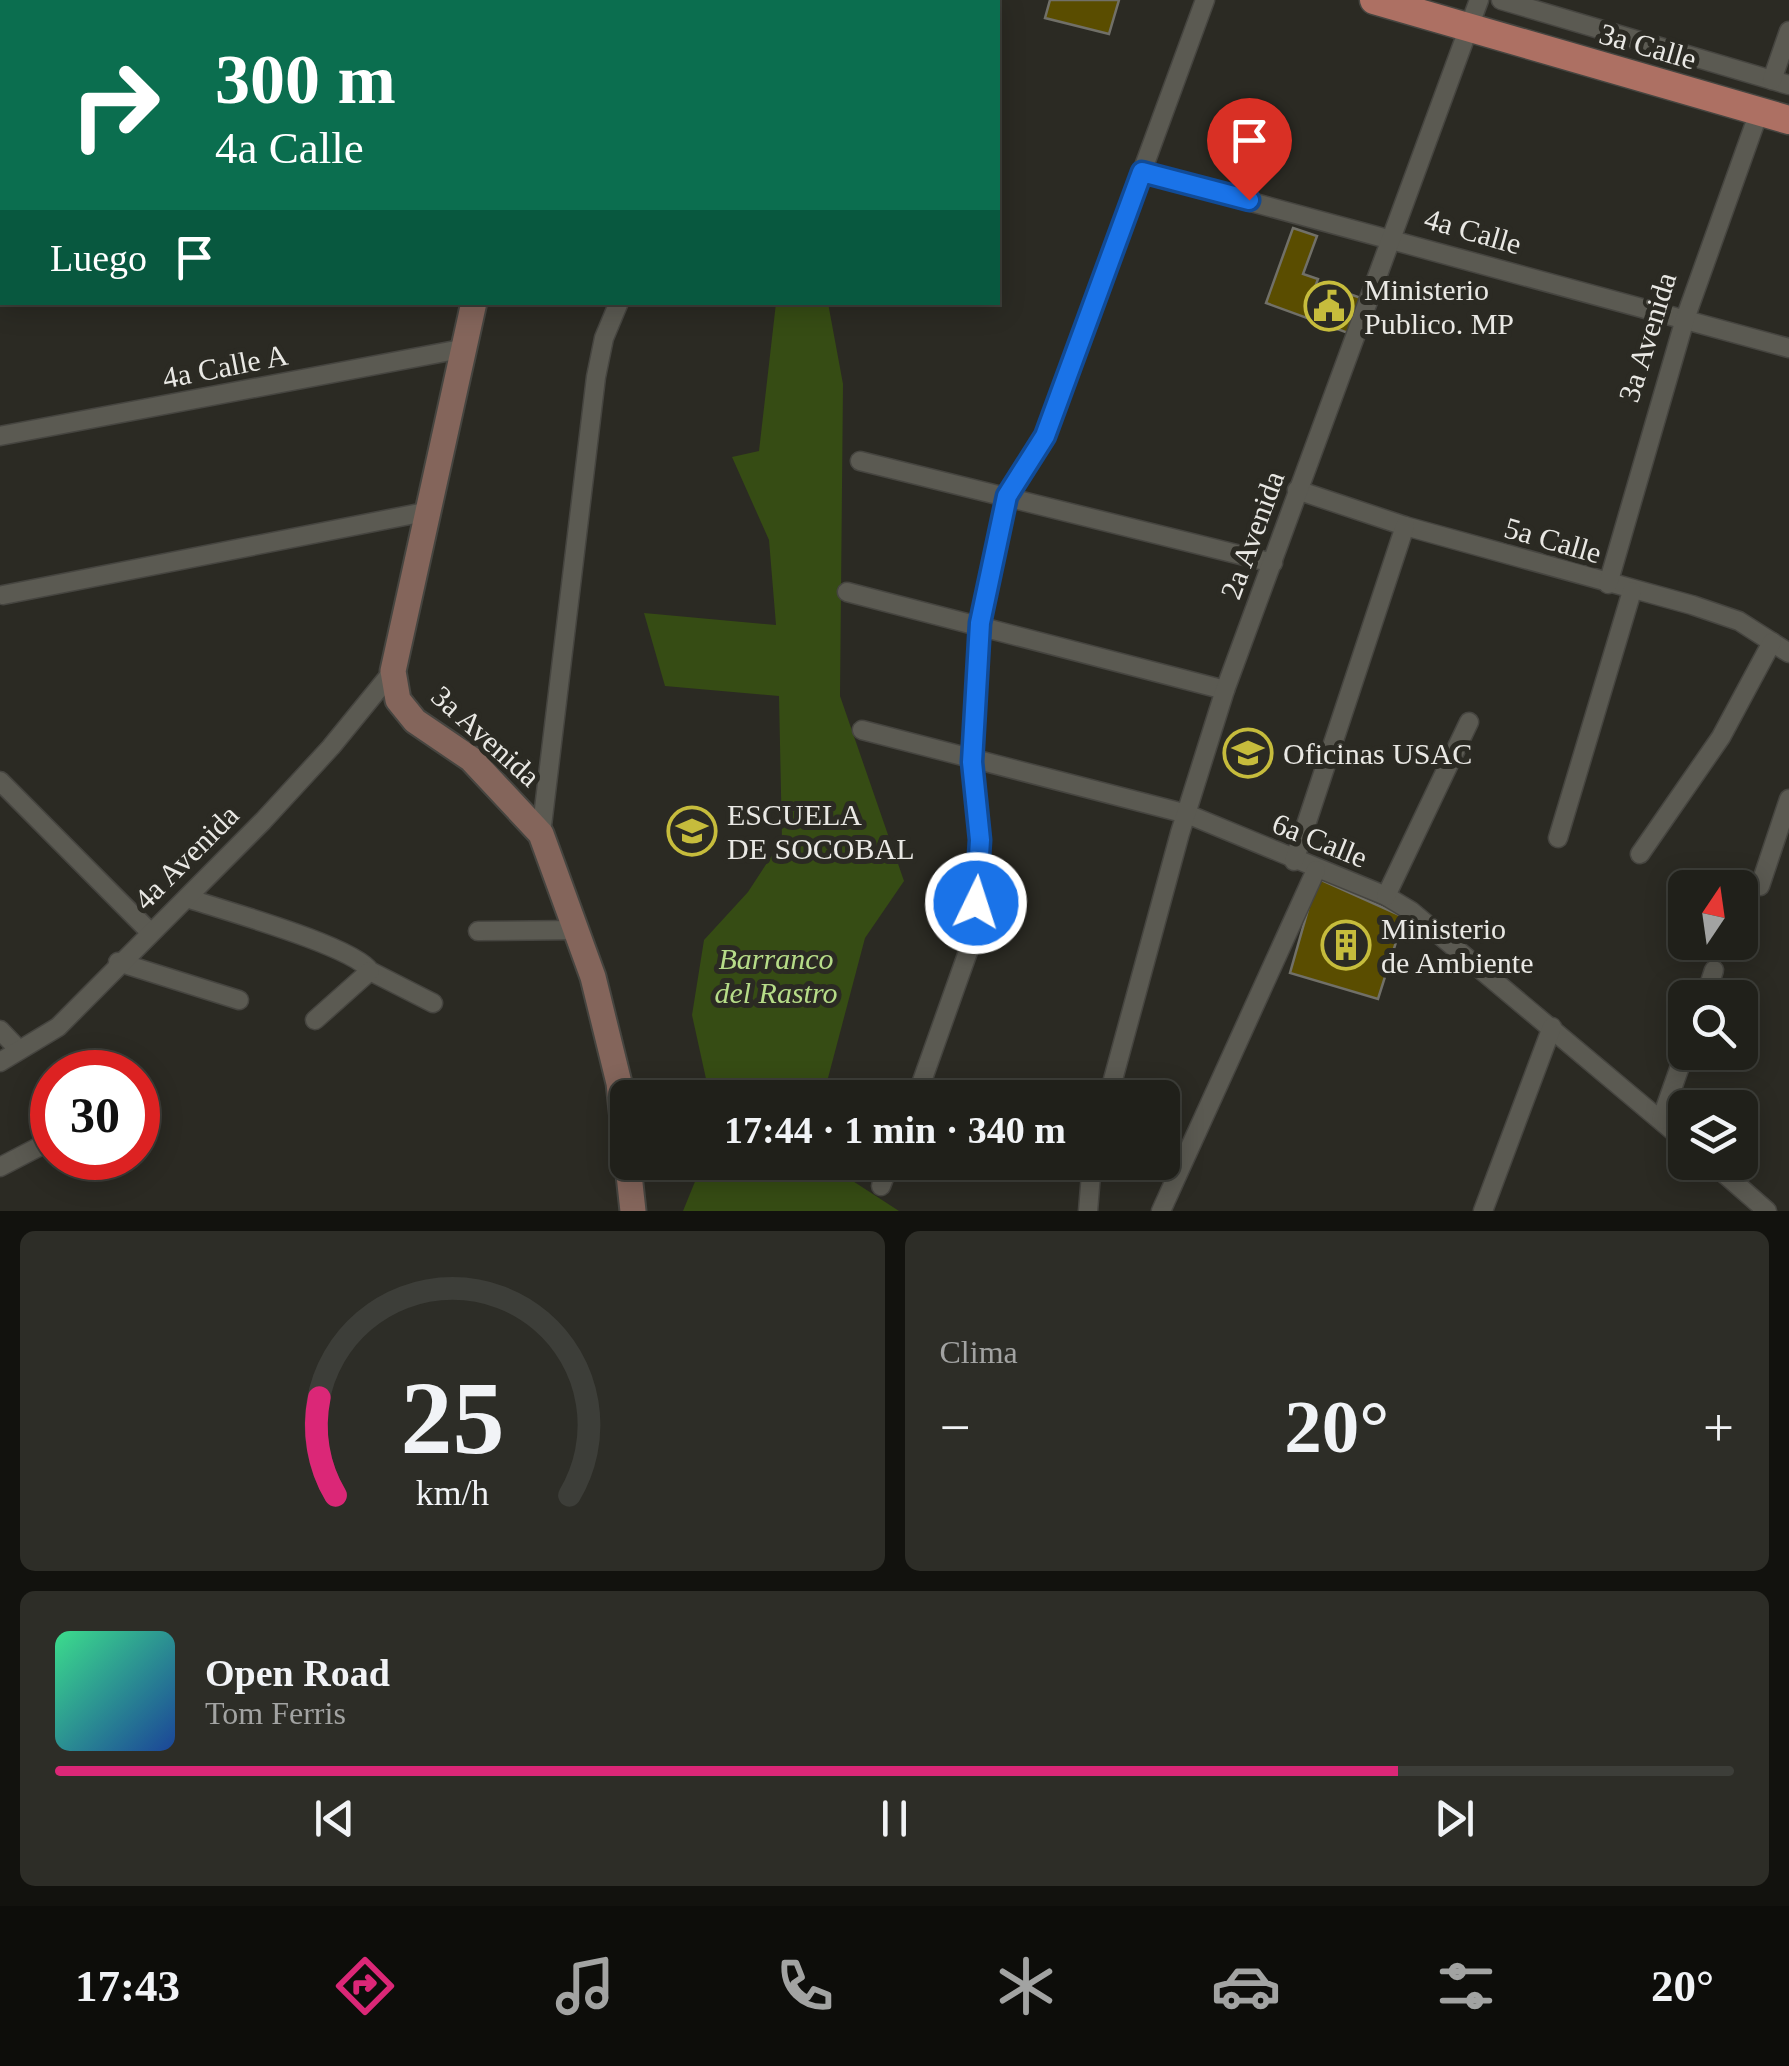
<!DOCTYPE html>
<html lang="es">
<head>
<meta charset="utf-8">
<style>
	:root { --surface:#20201a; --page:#2d2d27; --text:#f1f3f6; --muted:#a2a3a2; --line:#3d3e39; --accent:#db2777 }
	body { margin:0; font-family:Georgia,serif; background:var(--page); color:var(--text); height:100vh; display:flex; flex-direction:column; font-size:38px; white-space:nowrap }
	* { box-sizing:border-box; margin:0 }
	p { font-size:32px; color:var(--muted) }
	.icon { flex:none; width:55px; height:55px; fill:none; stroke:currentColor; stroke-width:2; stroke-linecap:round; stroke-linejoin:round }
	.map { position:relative; height:1211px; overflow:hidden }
	.details { display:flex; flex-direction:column; gap:20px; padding:20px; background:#12120e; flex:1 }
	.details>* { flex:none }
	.top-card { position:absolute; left:0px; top:0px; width:1000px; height:305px; box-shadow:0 5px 25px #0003,0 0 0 2px var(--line); background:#0b6e4f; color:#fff; overflow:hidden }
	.needle { width:65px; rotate:13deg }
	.controls { position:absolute; left:1668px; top:870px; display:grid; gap:20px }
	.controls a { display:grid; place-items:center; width:90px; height:90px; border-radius:15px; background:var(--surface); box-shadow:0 5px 25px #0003,0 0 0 2px var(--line); font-size:50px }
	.speed { position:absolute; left:30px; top:1050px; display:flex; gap:20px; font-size:50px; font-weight:700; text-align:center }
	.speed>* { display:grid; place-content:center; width:130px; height:130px; border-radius:50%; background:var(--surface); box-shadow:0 5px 25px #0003,0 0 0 2px var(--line); line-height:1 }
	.speed .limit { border:15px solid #d22; background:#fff; color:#111 }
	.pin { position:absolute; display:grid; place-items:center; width:85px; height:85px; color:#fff; margin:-102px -42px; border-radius:50% 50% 50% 0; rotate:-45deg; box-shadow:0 0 10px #0007 }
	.pin .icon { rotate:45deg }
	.me { position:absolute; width:110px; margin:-55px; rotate:4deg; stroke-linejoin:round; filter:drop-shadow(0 0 8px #0008) }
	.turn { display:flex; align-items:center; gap:35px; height:210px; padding:0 50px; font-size:45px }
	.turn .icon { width:130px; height:130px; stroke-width:2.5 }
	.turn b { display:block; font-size:70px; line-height:85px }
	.then { display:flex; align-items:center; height:95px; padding:0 50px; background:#0003; gap:20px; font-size:38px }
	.big { font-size:75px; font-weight:800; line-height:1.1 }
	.details .widget { flex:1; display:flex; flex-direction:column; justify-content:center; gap:15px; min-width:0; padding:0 35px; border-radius:15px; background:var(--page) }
	.details .dial { align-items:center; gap:0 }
	.dial svg { height:260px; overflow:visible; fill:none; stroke:var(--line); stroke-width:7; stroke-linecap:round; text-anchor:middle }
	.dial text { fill:var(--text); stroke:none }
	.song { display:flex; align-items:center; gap:30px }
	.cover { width:120px; height:120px; border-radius:15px; background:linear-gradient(135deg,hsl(150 70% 55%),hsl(220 70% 35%)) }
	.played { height:10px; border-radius:5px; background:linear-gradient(90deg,var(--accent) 80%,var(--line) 80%) }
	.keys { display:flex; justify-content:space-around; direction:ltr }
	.heat { display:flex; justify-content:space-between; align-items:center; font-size:55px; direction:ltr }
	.details .tiles { flex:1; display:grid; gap:20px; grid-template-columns:1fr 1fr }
	.widget:last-child { grid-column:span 2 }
	.trip { position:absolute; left:610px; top:1080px; width:570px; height:100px; border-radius:15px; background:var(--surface); box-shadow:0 5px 25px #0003,0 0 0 2px var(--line); font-weight:800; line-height:100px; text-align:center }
	.dock { display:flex; height:160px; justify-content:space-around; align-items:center; background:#0d0d0a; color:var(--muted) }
	.dock .icon { width:70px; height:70px }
	.dock .active { color:var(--accent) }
	.dock b { font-size:45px; color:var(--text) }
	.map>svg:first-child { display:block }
</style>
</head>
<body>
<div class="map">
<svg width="1789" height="1211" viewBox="0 0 1789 1211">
	<rect width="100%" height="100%" fill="#2b2a23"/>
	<g fill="#364c14">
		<polygon points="776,303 828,303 843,384 840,696 904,881 865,938 823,1097 710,1097 692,1015 704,940 748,892 782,840 779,696 665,686 644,613 776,625 769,540 732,457 759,451"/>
		<polygon points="703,1162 838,1163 842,1174 899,1211 683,1211"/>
	</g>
	<g fill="#5a4d00" stroke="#717068" stroke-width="2.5">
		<polygon points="899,0 999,0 998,5"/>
		<polygon points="1050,0 1119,0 1109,34 1045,18"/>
		<polygon points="1293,228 1317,236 1303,274 1318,279 1314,290 1322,293 1324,285 1361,298 1348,333 1266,303"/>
		<polygon points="1317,878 1404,917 1378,999 1290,973"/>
	</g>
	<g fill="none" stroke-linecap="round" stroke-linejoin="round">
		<g stroke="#464540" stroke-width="21">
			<g id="minor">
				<polyline points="11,0 19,2"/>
				<polyline points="1501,0 1789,85"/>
				<polyline points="197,2 198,0"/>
				<polyline points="1772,80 1789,31"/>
				<polyline points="0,102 2,103"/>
				<polyline points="1141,172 1789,348"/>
				<polyline points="0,436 461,349"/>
				<polyline points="860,461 1273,563"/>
				<polyline points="1297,490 1405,526 1692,605 1739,621 1789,653"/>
				<polyline points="1608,584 1685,319 1759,112"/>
				<polyline points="847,592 1225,690"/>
				<polyline points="3,595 430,511"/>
				<polyline points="862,730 1187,814 1386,896 1411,911 1685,1141"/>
				<polyline points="0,781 150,932"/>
				<polyline points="541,834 596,377 604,338 619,302"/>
				<polyline points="1558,838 1632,591"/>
				<polyline points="1640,854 1721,737 1772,642"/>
				<polyline points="1294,861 1405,526"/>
				<polyline points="1760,886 1789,799"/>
				<polyline points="1386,896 1469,722"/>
				<path d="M187,898C222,910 354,946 370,971L433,1003"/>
				<polyline points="478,931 577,930"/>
				<polyline points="118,962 239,1000"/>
				<polyline points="1705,998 1714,970"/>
				<polyline points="315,1020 370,971"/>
				<polyline points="0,1030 19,1050"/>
				<polyline points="0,1062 58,1027 263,821 331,747 393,671"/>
				<polyline points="916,1098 974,935 980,841 973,762 980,623 1007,495 1045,436 1205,0"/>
				<polyline points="1108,1098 1180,833 1225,690 1479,0"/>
				<polyline points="1661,1120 1685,1052"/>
				<polyline points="1711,1162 1767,1211"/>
				<polyline points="0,1167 52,1140"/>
				<polyline points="881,1186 890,1162"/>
				<polyline points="1088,1211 1092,1162"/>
				<polyline points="1161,1211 1316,870"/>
				<polyline points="1483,1211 1552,1027"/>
			</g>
		</g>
		<g stroke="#464540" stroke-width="29">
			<g id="secondary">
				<polyline points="589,2 590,0"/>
				<polyline points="474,302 393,671 398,700 415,721 471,759 541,834 593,977 619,1083 633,1211"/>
			</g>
		</g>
		<g stroke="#464540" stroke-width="31">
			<polyline id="primary" points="1374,0 1789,120"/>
		</g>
		<use href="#minor" stroke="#5b5a52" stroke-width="18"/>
		<use href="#secondary" stroke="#84655b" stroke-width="25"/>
		<use href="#primary" stroke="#ad7063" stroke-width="28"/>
	</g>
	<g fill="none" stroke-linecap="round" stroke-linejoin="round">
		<g stroke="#114b97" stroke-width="25">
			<polyline id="route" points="976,903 980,840 972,762 980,623 1007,496 1045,436 1142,172 1249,200"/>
		</g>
		<use href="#route" stroke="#1a73e8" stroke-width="18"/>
	</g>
	<defs>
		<g id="civic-ring" transform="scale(2.5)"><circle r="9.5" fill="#2b2a23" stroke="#c6bc3c" stroke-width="1.5"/><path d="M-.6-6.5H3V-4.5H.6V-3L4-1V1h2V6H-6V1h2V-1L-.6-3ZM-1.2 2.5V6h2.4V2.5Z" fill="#c6bc3c"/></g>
		<g id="university-ring" transform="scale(2.5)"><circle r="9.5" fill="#2b2a23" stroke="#c6bc3c" stroke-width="1.5"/><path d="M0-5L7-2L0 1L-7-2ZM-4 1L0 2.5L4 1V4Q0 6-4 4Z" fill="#c6bc3c"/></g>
		<g id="school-ring" transform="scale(2.5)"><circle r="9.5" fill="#2b2a23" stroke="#c6bc3c" stroke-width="1.5"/><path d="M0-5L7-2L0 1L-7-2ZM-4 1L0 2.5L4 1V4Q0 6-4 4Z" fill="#c6bc3c"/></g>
		<g id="building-ring" transform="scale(2.5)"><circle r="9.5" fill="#2b2a23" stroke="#c6bc3c" stroke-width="1.5"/><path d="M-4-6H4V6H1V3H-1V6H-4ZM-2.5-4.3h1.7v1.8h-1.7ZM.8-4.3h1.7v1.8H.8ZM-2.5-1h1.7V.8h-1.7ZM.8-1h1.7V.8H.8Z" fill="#c6bc3c"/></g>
	</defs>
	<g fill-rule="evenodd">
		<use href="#civic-ring" x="1329" y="306"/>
		<use href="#university-ring" x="1248" y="753"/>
		<use href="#school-ring" x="692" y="831"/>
		<use href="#building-ring" x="1346" y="945"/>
	</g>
	<g text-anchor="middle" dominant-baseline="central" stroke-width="10" stroke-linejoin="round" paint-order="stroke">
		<g font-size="30" fill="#e9e8e4" stroke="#2b2a23">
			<text transform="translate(1648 46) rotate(16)">3a Calle</text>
			<text transform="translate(1473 231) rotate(16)">4a Calle</text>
			<text transform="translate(1647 337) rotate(-73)">3a Avenida</text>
			<text transform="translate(225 366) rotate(-11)">4a Calle A</text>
			<text transform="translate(1252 535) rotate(-70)">2a Avenida</text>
			<text transform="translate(1553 540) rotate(16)">5a Calle</text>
			<text transform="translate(486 736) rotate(42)">3a Avenida</text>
			<text transform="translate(1320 840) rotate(22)">6a Calle</text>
			<text transform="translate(186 857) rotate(-45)">4a Avenida</text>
		</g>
		<g font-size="30" fill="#e9e8e4" stroke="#2b2a23" text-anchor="start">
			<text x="1364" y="289">Ministerio<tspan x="1364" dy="34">Publico. MP</tspan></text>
			<text x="1283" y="753">Oficinas USAC</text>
			<text x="727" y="814">ESCUELA<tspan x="727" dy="34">DE SOCOBAL</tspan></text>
			<text x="1381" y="928">Ministerio<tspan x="1381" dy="34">de Ambiente</tspan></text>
		</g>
		<g font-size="30" font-style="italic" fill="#b6dc88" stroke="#2b2a23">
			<text x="776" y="958">Barranco<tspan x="776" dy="34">del Rastro</tspan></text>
		</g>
	</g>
</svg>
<div class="controls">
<a><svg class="needle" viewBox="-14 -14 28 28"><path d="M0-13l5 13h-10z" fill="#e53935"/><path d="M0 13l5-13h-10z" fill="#a2a3a2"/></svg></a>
<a><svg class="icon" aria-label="search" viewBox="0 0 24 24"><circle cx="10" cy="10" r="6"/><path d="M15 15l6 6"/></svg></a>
<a><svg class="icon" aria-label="layers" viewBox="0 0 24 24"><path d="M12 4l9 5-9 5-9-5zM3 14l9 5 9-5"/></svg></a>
</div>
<div class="speed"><div class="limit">30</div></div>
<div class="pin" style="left:1249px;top:200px;background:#d93025"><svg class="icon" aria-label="arrive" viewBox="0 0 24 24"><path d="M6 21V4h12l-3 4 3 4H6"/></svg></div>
<svg class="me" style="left:976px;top:903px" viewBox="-20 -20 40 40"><circle r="17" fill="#1a73e8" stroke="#fff" stroke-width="3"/><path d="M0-11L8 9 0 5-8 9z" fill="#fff"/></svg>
<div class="trip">17:44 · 1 min · 340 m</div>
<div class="top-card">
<div class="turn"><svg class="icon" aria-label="right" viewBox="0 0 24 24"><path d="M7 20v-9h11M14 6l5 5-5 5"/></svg><div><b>300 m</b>4a Calle</div></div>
<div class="then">Luego<svg class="icon" aria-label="arrive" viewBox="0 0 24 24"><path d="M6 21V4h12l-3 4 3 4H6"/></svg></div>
</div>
</div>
<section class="details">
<div class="tiles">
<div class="widget dial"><svg viewBox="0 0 100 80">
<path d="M14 69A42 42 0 1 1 86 69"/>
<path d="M14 69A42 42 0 0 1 9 39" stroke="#db2777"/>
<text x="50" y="56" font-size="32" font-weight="700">25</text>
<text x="50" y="72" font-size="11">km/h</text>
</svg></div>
<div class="widget"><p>Clima</p>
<div class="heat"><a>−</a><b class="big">20°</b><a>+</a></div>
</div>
<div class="widget">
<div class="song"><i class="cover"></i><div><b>Open Road</b><p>Tom Ferris</p></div></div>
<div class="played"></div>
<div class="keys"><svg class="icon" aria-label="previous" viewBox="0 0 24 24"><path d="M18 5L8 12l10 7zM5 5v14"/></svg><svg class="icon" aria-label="pause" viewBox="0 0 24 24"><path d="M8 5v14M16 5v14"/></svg><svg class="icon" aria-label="next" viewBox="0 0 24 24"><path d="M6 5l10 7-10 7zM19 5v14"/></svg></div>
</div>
</div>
</section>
<nav class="dock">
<b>17:43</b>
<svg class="icon active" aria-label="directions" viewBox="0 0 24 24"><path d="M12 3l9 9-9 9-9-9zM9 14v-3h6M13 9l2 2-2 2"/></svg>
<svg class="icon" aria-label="music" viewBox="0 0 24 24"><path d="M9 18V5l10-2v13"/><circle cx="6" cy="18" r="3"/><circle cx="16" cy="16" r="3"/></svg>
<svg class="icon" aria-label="phone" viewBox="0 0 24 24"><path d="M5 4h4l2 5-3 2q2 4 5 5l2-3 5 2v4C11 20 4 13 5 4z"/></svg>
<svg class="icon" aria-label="climate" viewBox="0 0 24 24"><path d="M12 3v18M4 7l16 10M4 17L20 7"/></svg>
<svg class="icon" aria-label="car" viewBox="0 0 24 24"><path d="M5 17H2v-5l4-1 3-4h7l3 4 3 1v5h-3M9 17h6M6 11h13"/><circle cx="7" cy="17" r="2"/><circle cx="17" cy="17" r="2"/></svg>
<svg class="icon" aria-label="filters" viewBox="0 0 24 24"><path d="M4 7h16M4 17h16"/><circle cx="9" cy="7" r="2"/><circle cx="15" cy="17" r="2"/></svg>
<b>20°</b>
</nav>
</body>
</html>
